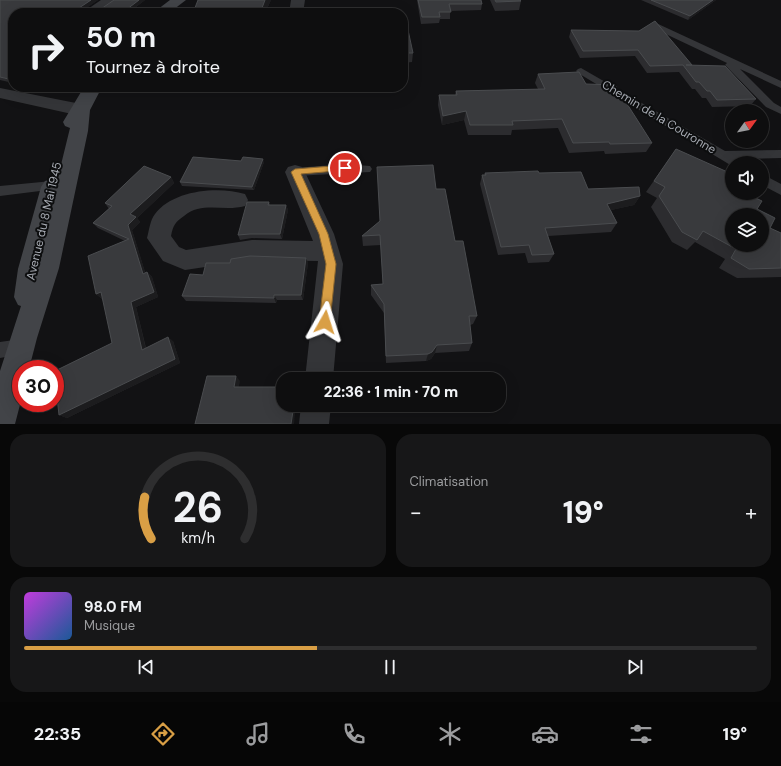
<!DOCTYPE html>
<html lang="fr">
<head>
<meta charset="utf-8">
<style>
	:root { --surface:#0e0e0f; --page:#171718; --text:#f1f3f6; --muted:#9b9c9e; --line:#2e2e2f; --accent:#d99f45 }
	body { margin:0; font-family:"DM Sans",sans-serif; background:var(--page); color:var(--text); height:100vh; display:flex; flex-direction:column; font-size:15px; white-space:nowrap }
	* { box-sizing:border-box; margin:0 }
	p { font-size:13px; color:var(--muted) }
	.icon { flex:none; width:22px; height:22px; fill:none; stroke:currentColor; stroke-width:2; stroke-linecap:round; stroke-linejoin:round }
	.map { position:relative; height:424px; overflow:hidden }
	.details { display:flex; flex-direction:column; gap:10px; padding:10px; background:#080808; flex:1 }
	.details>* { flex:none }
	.hud { position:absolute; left:8px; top:8px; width:400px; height:84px; border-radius:16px; box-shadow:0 4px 16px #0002,0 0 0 1px var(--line); background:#0e0e0f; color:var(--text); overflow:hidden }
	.needle { width:26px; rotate:57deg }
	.buttons { position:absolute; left:725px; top:104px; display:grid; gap:8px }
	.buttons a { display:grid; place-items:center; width:44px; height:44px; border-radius:50%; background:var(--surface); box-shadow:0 4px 16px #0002,0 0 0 1px var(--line); font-size:20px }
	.speed { position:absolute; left:12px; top:360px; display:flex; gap:8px; font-size:20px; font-weight:700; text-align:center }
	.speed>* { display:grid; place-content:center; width:52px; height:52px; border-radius:50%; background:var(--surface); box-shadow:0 4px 16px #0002,0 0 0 1px var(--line); line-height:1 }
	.speed .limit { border:6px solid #d22; background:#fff; color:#111 }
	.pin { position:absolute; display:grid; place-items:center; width:34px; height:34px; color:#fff; margin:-17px; border:2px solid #fff; border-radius:50%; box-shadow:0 1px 4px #0007 }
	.me { position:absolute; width:44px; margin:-22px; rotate:6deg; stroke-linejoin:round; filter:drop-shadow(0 0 3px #0008) }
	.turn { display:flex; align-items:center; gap:14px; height:84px; padding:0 12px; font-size:18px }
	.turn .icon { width:52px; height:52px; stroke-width:2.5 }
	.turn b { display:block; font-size:28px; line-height:34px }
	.big { font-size:30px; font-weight:800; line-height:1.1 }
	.details .card { flex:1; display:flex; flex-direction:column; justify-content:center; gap:6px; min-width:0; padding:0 14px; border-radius:16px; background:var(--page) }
	.details .dial { align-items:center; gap:0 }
	.dial svg { height:104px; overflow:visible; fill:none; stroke:var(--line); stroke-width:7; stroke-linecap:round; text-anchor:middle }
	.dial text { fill:var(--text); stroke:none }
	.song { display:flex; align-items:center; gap:12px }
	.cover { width:48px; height:48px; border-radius:6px; background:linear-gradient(135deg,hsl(290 70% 55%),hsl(210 70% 35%)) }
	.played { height:4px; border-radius:2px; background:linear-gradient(90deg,var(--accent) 40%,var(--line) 40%) }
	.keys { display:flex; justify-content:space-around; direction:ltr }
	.heat { display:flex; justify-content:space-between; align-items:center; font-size:22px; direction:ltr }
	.details .tiles { flex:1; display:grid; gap:10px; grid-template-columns:1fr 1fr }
	.card:last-child { grid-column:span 2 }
	.trip { position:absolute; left:276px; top:372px; width:230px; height:40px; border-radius:16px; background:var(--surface); box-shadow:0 4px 16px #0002,0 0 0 1px var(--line); font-weight:800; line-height:40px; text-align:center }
	.tab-bar { display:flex; height:64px; justify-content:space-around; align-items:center; background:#060606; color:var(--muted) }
	.tab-bar .icon { width:28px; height:28px }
	.tab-bar .selected { color:var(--accent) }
	.tab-bar b { font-size:18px; color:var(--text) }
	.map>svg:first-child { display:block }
</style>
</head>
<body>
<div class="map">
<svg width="781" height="424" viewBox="0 0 781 424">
	<rect width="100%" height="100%" fill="#121214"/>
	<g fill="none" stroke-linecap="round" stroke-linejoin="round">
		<g fill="#343538" fill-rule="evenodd">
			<polygon points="656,23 781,81 781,88 740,69 774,103 781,107 781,114 766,107 727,67 725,65 727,63 653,28 653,24"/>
			<polygon points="581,68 725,151 781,150 781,158 738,159 742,163 732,163 732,166 578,73 576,71 578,69"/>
			<polygon points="345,164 370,166 372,169 370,172 295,176 291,175 289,172 291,169 295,168"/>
			<polygon points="762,174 781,184 781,195 762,185"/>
			<polygon points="52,181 56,183 58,186 56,189 0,196 0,186"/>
			<polygon points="21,339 27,341 29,347 27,353 0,358 0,342"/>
		</g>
		<g fill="#343538" fill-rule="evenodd">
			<polygon points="101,0 118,0 99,13 82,13"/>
			<polygon points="291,0 305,0 303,13 289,13"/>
			<polygon points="0,88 81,104 87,106 90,110 87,114 81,116 0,98"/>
			<path d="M295,165L302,167L305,172L334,234L343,264L333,379H305L318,261L252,260L185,270L163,261L147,238C149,231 150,220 155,214C173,190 218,186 245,194L248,200L245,206C224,212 202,201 184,216C175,222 173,226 171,236L179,247L186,250L252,240L313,241L285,172L288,167Z"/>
			<polygon points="301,405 331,405 329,424 299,424"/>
		</g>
		<g fill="#424448" fill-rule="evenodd">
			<polygon points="170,0 186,0 169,13 153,13"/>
			<polygon points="84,87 102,87 90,110 88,131 59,268 37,338 29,369 21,369 21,401 15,424 0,424 0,371 21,306 18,305 14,297 18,269 41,187 45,181 52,179 57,181 70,128 65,126 63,122"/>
		</g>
	</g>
	<g fill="#2c2c2f">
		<polygon points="0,0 98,0 83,10 98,11 114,0 145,0 128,13 13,13 13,83 0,80"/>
		<polygon points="271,0 265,13 193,13"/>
		<polygon points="417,0 481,0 482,4 481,10 450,11 450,19 440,19 439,23 421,24"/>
		<polygon points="490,0 520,0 521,1 519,10 495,11"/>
		<polygon points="641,0 716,0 688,20"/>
		<polygon points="403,30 413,53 412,62 403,63"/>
		<polygon points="571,30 692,65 756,99 750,106 712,107 706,98 702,98 695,89 692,89 679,72 647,73 635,56 580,58 569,37"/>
		<polygon points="538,74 586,84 652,143 646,152 605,154 604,151 569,153 558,128 512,130 511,135 468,135 464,120 442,125 438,105 439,95 455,95 456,91 538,89 535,83"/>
		<polygon points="31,87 65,87 58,93"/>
		<polygon points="676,149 732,193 757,209 770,228 781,233 781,277 737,278 719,268 725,259 695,242 687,250 672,242 651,207 657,198 646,192"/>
		<polygon points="264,162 254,190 182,186 180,182"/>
		<polygon points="485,173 539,173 588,189 640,196 634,205 611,210 617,223 611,232 548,236 554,254 549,262 528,263 525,253 498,255 480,184 482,175 484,175"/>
		<polygon points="171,177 174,183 137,218 140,222 132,230 145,272 147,272 152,277 158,297 136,307 146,348 173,341 180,363 67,418 59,415 112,343 103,298 102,299 96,294 125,241 98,228 93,223 109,209 105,203"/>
		<polygon points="436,189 455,241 477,316 473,324 470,325 472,343 469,351 435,353 431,359 426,361 386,363 384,313 371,295 371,285 383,284 381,245 363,246 362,236"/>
		<polygon points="269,202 270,205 286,205 288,210 282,239 252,238 240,240 238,235"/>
		<polygon points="306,258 308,263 303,300 277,300 276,303 186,301 182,296 203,275 230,263"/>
	</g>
	<g fill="#1c1c1e">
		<polygon points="91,0 98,0 81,12 79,10 79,8"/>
		<polygon points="139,0 145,0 128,13 122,13"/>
		<polygon points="265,0 271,0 265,13 263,13 262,8"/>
		<polygon points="713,0 716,0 688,20 690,16"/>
		<polygon points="252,8 253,13 250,13"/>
		<polygon points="58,87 65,87 58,93 55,89"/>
		<polygon points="466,111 464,120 442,125 443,116"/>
		<polygon points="263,159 264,162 254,190 252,187"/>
		<polygon points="171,177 174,183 137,218 140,222 132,230 147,279 143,274 128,225 130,214"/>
		<polygon points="640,196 634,205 602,212 607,204"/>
		<polygon points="286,205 288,210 282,239 280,234"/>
		<polygon points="306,258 308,263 303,300 301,295"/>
		<polygon points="147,272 152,277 158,297 136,307 147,354 142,350 131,302"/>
		<polygon points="101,292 107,297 102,299 96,294"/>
		<polygon points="274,295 277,300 276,303 274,298"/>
		<polygon points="168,337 173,341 180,363 67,418 59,415"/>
		<polygon points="437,345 435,353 431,359 426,361 428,354"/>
		<polygon points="236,376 240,381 238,391 234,387"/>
		<polygon points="294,405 296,405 294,424 291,424"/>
	</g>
	<g fill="#393a3d" stroke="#4a4c4f" fill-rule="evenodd">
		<polygon points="0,0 91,0 79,8 79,10 98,11 114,0 139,0 122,13 13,13 13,80 0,77"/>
		<polygon points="198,0 265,0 262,8 252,8 250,13 193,13"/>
		<polygon points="418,0 481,0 482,4 449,4 451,12 439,12 440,17 422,17"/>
		<polygon points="495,0 520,0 521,1 496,2"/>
		<polygon points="651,0 713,0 690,16"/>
		<polygon points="655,21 692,65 686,65 725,66 756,99 717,100 710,91 707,91 699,82 696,82 683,65 650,66 638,50 583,51 571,30 639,31"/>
		<polygon points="403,30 408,30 413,53 403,53"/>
		<polygon points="579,72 586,84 615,85 652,143 610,144 609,142 573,143 562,119 512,121 513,125 470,125 466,111 443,116 439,95 457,95 456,91 545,89 538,74"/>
		<polygon points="46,87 58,87 55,89"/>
		<path d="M676,149L732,174V193H745L762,201L757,209L775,218L770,228L781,233V268L749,269L731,258L736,249L703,231L697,240L682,232L659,196L665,187L654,181ZM732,215H762V245H732Z"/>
		<polygon points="193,157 241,161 243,157 263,159 252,187 180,182"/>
		<polygon points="433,165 436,189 445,189 455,241 463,241 477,316 469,316 472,343 437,345 432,352 428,354 386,356 384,304 371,285 383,284 380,235 362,236 380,221 377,167"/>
		<polygon points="144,166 171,177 130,214 136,217 128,225 143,274 147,272 154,292 131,302 142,350 168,337 175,359 59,415 55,379 55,371 112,343 101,292 96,294 88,256 129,239 93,223 112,206 105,203"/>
		<polygon points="538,171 539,173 581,172 588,189 639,187 640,196 607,204 617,223 545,228 554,254 532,255 529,245 501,247 482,175 486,175 485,173"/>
		<polygon points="247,202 269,202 268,205 286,205 280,234 250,234 238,235"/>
		<polygon points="250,256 306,258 301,295 274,295 274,298 182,296 190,274 203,275 206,263 230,263 231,259"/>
		<polygon points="207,376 236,376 234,387 283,387 283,405 294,405 291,424 195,424"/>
	</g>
	<polygon fill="#d99f45" stroke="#8d672d" points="345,165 349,168 348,170 301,174 328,234 336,264 330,322 329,325 325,327 321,325 319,322 326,264 319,234 291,172 295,169"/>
	<g text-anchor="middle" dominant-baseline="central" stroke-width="4" stroke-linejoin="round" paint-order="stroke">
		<g font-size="12" fill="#a6aab2" stroke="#0d0e0f">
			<text transform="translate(659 117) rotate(31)">Chemin de la Couronne</text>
			<text transform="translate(44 221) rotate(-77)">Avenue du 8 Mai 1945</text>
		</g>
	</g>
</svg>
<div class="buttons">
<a><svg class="needle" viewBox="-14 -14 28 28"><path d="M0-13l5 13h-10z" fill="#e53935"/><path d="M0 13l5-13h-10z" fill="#9b9c9e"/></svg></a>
<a><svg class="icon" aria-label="sound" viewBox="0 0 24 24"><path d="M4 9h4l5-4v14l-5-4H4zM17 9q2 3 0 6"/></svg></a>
<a><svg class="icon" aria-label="layers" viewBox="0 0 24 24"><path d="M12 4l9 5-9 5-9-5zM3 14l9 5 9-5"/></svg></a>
</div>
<div class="speed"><div class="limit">30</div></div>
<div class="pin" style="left:345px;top:168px;background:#d93025"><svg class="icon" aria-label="arrive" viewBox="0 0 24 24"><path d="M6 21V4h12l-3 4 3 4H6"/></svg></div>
<svg class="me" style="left:325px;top:322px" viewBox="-20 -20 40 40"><path d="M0-17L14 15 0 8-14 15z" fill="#d99f45" stroke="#fff" stroke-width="4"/></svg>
<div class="trip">22:36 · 1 min · 70 m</div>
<div class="hud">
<div class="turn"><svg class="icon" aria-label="right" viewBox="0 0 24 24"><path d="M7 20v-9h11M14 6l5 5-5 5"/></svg><div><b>50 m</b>Tournez à droite</div></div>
</div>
</div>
<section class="details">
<div class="tiles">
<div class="card dial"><svg viewBox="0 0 100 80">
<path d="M14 69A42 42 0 1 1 86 69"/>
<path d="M14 69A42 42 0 0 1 9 37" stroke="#d99f45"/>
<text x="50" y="56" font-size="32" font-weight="700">26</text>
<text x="50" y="72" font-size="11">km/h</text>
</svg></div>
<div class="card"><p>Climatisation</p>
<div class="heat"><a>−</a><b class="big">19°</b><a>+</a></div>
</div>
<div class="card">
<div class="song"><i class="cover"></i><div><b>98.0 FM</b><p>Musique</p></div></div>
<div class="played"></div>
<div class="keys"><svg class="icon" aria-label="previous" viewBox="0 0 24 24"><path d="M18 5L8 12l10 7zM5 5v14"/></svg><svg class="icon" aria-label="pause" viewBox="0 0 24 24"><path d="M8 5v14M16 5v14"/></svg><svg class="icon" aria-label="next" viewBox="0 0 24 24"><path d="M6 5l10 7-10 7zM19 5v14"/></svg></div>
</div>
</div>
</section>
<nav class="tab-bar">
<b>22:35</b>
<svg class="icon selected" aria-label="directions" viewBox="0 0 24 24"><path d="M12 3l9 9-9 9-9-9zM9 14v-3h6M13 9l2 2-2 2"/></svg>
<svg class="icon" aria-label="music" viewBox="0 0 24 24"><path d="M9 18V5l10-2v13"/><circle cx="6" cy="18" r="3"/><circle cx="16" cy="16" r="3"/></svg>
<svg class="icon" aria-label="phone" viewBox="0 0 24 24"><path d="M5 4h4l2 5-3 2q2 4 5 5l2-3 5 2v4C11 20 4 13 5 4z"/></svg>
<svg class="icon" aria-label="climate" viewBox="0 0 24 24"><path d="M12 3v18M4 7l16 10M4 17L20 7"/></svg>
<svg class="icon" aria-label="car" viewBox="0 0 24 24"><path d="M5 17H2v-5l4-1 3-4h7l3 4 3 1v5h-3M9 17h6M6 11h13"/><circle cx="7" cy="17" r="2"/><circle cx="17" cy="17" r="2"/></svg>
<svg class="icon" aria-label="filters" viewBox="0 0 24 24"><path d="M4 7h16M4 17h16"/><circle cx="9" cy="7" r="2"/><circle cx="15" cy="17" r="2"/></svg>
<b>19°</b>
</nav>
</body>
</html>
